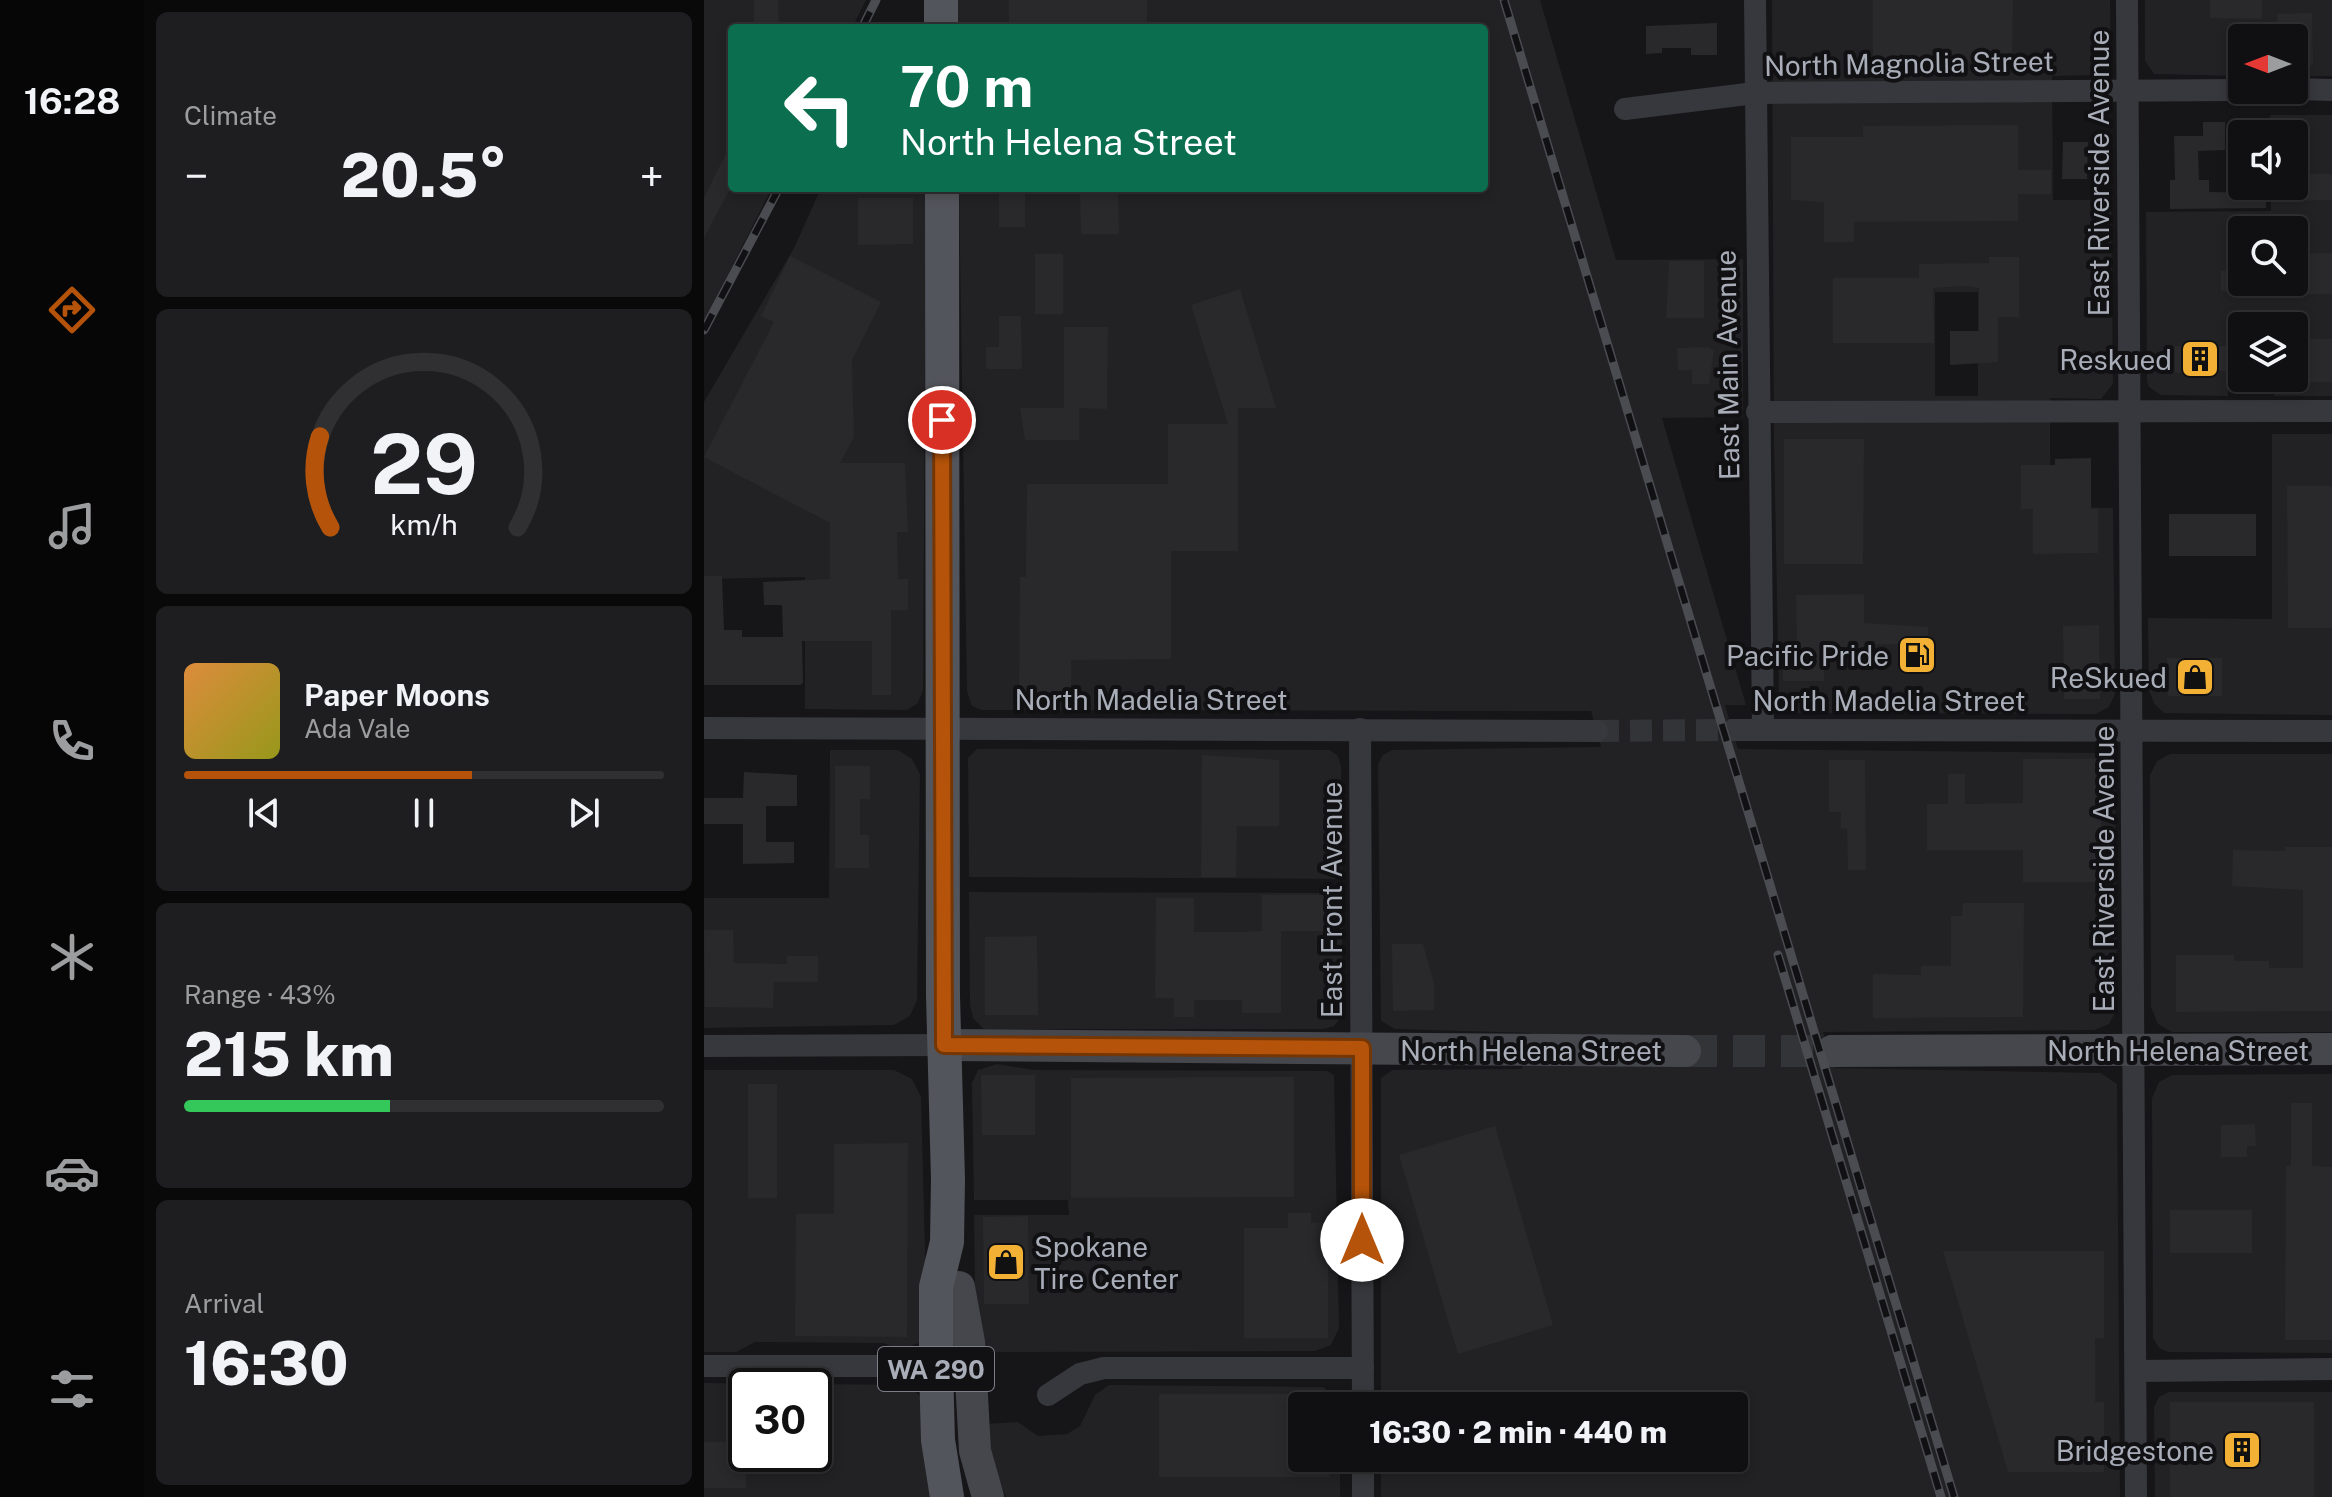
<!DOCTYPE html>
<html lang="en">
<head>
<meta charset="utf-8">
<style>
	:root { --surface:#101012; --page:#1e1e20; --text:#f1f3f6; --muted:#9c9d9f; --line:#303032; --accent:#b45309 }
	body { margin:0; font-family:"Public Sans",sans-serif; background:var(--page); color:var(--text); height:100vh; display:flex; flex-direction:column; font-size:30px; white-space:nowrap }
	* { box-sizing:border-box; margin:0 }
	p { font-size:26px; color:var(--muted) }
	.icon { flex:none; width:44px; height:44px; fill:none; stroke:currentColor; stroke-width:2; stroke-linecap:round; stroke-linejoin:round }
	.map { position:relative; flex:1; overflow:hidden }
	.side { display:flex; flex-direction:column; gap:12px; padding:12px; background:#09090a; width:560px }
	.side>* { flex:none }
	.banner { position:absolute; left:24px; top:24px; width:760px; height:168px; border-radius:8px; box-shadow:0 4px 12px #0003,0 0 0 2px var(--line); background:#0b6e4f; color:#fff; overflow:hidden }
	.needle { width:52px; rotate:270deg }
	.buttons { position:absolute; left:1524px; top:24px; display:grid; gap:16px }
	.buttons a { display:grid; place-items:center; width:80px; height:80px; border-radius:8px; background:var(--surface); box-shadow:0 4px 12px #0003,0 0 0 2px var(--line); font-size:40px }
	.speed { position:absolute; left:24px; top:1368px; display:flex; gap:16px; font-size:40px; font-weight:700; text-align:center }
	.speed>* { display:grid; place-content:center; width:104px; height:104px; border-radius:50%; background:var(--surface); box-shadow:0 4px 12px #0003,0 0 0 2px var(--line); line-height:1 }
	.speed .limit { border:4px solid #111; border-radius:12px; background:#fff; color:#111 }
	.pin { position:absolute; display:grid; place-items:center; width:68px; height:68px; color:#fff; margin:-34px; border:4px solid #fff; border-radius:50%; box-shadow:0 2px 8px #0007 }
	.me { position:absolute; width:88px; margin:-44px; rotate:0deg; stroke-linejoin:round; filter:drop-shadow(0 0 6px #0008) }
	.turn { display:flex; align-items:center; gap:28px; height:168px; padding:0 40px; font-size:36px }
	.turn .icon { width:104px; height:104px; stroke-width:2.5 }
	.turn b { display:block; font-size:56px; line-height:68px }
	.big { font-size:60px; font-weight:800; line-height:1.1 }
	.side .tile { flex:1; display:flex; flex-direction:column; justify-content:center; gap:12px; min-width:0; padding:0 28px; border-radius:12px; background:var(--page) }
	.side .dial { align-items:center; gap:0 }
	.dial svg { height:208px; overflow:visible; fill:none; stroke:var(--line); stroke-width:7; stroke-linecap:round; text-anchor:middle }
	.dial text { fill:var(--text); stroke:none }
	.song { display:flex; align-items:center; gap:24px }
	.cover { width:96px; height:96px; border-radius:12px; background:linear-gradient(135deg,hsl(30 70% 55%),hsl(60 70% 35%)) }
	.played { height:8px; border-radius:4px; background:linear-gradient(90deg,var(--accent) 60%,var(--line) 60%) }
	.keys { display:flex; justify-content:space-around; direction:ltr }
	.heat { display:flex; justify-content:space-between; align-items:center; font-size:44px; direction:ltr }
	.charge { height:12px; border-radius:6px; background:linear-gradient(90deg,#34c759 43%,var(--line) 0) }
	.trip { position:absolute; left:584px; top:1392px; width:460px; height:80px; border-radius:8px; background:var(--surface); box-shadow:0 4px 12px #0003,0 0 0 2px var(--line); font-weight:800; line-height:80px; text-align:center }
	main { display:flex; flex:1; min-height:0 }
	.tabs { display:flex; flex-direction:column; width:144px; justify-content:space-around; align-items:center; background:#060607; color:var(--muted) }
	.tabs .icon { width:56px; height:56px }
	.tabs .current { color:var(--accent) }
	.tabs b { font-size:36px; color:var(--text) }
	.map>svg:first-child { display:block }
</style>
</head>
<body>
<main>
<nav class="tabs">
<b>16:28</b>
<svg class="icon current" aria-label="directions" viewBox="0 0 24 24"><path d="M12 3l9 9-9 9-9-9zM9 14v-3h6M13 9l2 2-2 2"/></svg>
<svg class="icon" aria-label="music" viewBox="0 0 24 24"><path d="M9 18V5l10-2v13"/><circle cx="6" cy="18" r="3"/><circle cx="16" cy="16" r="3"/></svg>
<svg class="icon" aria-label="phone" viewBox="0 0 24 24"><path d="M5 4h4l2 5-3 2q2 4 5 5l2-3 5 2v4C11 20 4 13 5 4z"/></svg>
<svg class="icon" aria-label="climate" viewBox="0 0 24 24"><path d="M12 3v18M4 7l16 10M4 17L20 7"/></svg>
<svg class="icon" aria-label="car" viewBox="0 0 24 24"><path d="M5 17H2v-5l4-1 3-4h7l3 4 3 1v5h-3M9 17h6M6 11h13"/><circle cx="7" cy="17" r="2"/><circle cx="17" cy="17" r="2"/></svg>
<svg class="icon" aria-label="filters" viewBox="0 0 24 24"><path d="M4 7h16M4 17h16"/><circle cx="9" cy="7" r="2"/><circle cx="15" cy="17" r="2"/></svg>
</nav>
<section class="side">
<div class="tile"><p>Climate</p>
<div class="heat"><a>−</a><b class="big">20.5°</b><a>+</a></div>
</div>
<div class="tile dial"><svg viewBox="0 0 100 80">
<path d="M14 69A42 42 0 1 1 86 69"/>
<path d="M14 69A42 42 0 0 1 10 34" stroke="#b45309"/>
<text x="50" y="56" font-size="32" font-weight="700">29</text>
<text x="50" y="72" font-size="11">km/h</text>
</svg></div>
<div class="tile">
<div class="song"><i class="cover"></i><div><b>Paper Moons</b><p>Ada Vale</p></div></div>
<div class="played"></div>
<div class="keys"><svg class="icon" aria-label="previous" viewBox="0 0 24 24"><path d="M18 5L8 12l10 7zM5 5v14"/></svg><svg class="icon" aria-label="pause" viewBox="0 0 24 24"><path d="M8 5v14M16 5v14"/></svg><svg class="icon" aria-label="next" viewBox="0 0 24 24"><path d="M6 5l10 7-10 7zM19 5v14"/></svg></div>
</div>
<div class="tile"><p>Range · 43%</p><b class="big">215 km</b><div class="charge"></div></div>
<div class="tile"><p>Arrival</p><b class="big">16:30</b></div>
</section>
<div class="map">
<svg width="1628" height="1497" viewBox="0 0 1628 1497">
	<rect width="100%" height="100%" fill="#161618"/>
	<g fill="#222225" fill-rule="evenodd">
		<polygon points="0,0 162,0 148,28 28,28 28,188 68,188 0,321"/>
		<polygon points="254,0 836,0 912,260 1039,259 1039,417 958,418 1042,705 1021,705 1034,749 1390,753 1401,758 1411,775 1413,1009 1405,1024 1390,1030 1119,1032 1131,1068 1397,1073 1413,1084 1416,1497 677,1497 677,1458 1030,1458 1030,1406 677,1406 677,1078 688,1070 818,1069 828,1033 691,1029 677,1021 674,764 679,755 688,750 897,747 887,711 278,710 268,706 263,691 255,188 780,188 780,28 254,28"/>
		<path d="M1068,0H1406L1407,61L1403,69L1394,75L1348,76L1349,200H1407L1409,384L1397,399L1346,398V507L1409,508L1411,694L1405,707L1392,714L1091,713L1080,707L1075,695L1070,445ZM1231,292H1274V396H1231Z"/>
		<polygon points="1441,0 1628,0 1628,76 1590,76 1590,38 1538,38 1538,76 1450,74 1441,61"/>
		<path d="M1566,115H1628V396H1570V378H1590V326H1538V339H1525L1524,396L1457,395L1445,387L1443,381L1442,212L1567,211V186H1590V134H1566ZM1538,230H1590V282H1538Z"/>
		<polygon points="117,188 222,188 219,690 214,703 203,710 101,709 101,577 0,579 0,402 90,248"/>
		<polygon points="1568,434 1628,434 1628,715 1460,713 1450,703 1445,690 1444,618 1568,619"/>
		<polygon points="273,749 626,750 634,756 637,766 638,879 265,877 264,758"/>
		<polygon points="126,750 194,750 208,759 216,774 213,1000 206,1016 190,1025 0,1028 0,898 125,898"/>
		<polygon points="1466,754 1628,754 1628,1032 1468,1032 1454,1024 1447,1007 1446,775 1453,761"/>
		<polygon points="265,892 639,893 637,1017 630,1026 619,1029 280,1029 269,1018 266,1005"/>
		<polygon points="293,1064 330,1070 623,1071 630,1075 635,1328 627,1345 611,1351 272,1352 270,1215 365,1215 364,1200 270,1200 268,1083 274,1070"/>
		<polygon points="0,1070 190,1070 208,1079 217,1097 223,1327 215,1343 194,1350 180,1343 51,1342 32,1352 0,1352"/>
		<polygon points="1628,1074 1628,1353 1464,1352 1455,1348 1449,1338 1448,1098 1455,1082 1468,1075"/>
		<path d="M0,1383L204,1385L218,1398L233,1497H0ZM42,1386H110V1454H42Z"/>
		<polygon points="405,1385 620,1387 635,1406 598,1406 598,1458 636,1458 636,1497 302,1497 289,1466 281,1424 314,1422 334,1436 363,1434 376,1426 391,1395"/>
		<polygon points="1465,1392 1628,1392 1628,1497 1451,1497 1450,1407 1455,1397"/>
	</g>
	<g fill="#29292c">
		<polygon points="50,0 74,0 75,28 50,28"/>
		<rect x="305" y="0" width="138" height="28"/>
		<polygon points="1169,0 1309,0 1308,62 1169,61"/>
		<polygon points="1506,0 1558,0 1558,19 1506,18"/>
		<polygon points="1608,13 1609,65 1590,65 1590,38 1574,38 1573,14"/>
		<polygon points="1013,23 1013,55 987,55 987,48 958,48 958,53 942,54 942,26"/>
		<polygon points="1499,122 1521,122 1521,150 1494,151 1495,180 1505,180 1505,192 1562,193 1562,208 1466,209 1466,180 1471,180 1470,136 1499,136"/>
		<polygon points="1314,125 1314,170 1347,170 1347,194 1314,194 1314,221 1150,222 1150,242 1120,242 1120,202 1087,200 1087,137 1159,137 1159,126"/>
		<polygon points="28,141 28,185 0,238 0,198"/>
		<polygon points="1359,142 1384,142 1383,179 1358,179"/>
		<polygon points="1590,147 1606,147 1606,174 1628,174 1628,200 1579,201 1579,186 1590,186"/>
		<rect x="295" y="188" width="26" height="39"/>
		<polygon points="376,188 414,188 415,234 377,234"/>
		<polygon points="154,198 209,198 209,244 154,245"/>
		<polygon points="1628,253 1628,294 1593,294 1593,254"/>
		<rect x="331" y="254" width="28" height="60"/>
		<polygon points="86,256 177,302 148,360 150,437 136,463 201,463 204,532 193,532 194,579 204,579 204,610 187,610 187,695 168,695 168,641 98,641 99,683 96,685 0,685 0,576 18,576 20,630 38,630 38,637 79,637 78,605 60,605 59,582 126,579 126,523 0,457 70,322 57,316"/>
		<polygon points="1285,257 1315,257 1315,317 1294,317 1294,362 1246,365 1246,331 1275,331 1275,288 1260,286 1229,288 1230,343 1129,343 1129,278 1215,278 1215,264 1285,263"/>
		<polygon points="965,261 1000,261 1000,318 962,318"/>
		<rect x="1517" y="271" width="21" height="20"/>
		<polygon points="536,289 572,408 534,408 534,551 467,551 467,659 367,660 367,696 315,696 316,577 322,577 323,484 464,484 464,424 524,424 487,305"/>
		<polygon points="295,316 317,316 318,369 282,369 282,347 295,347"/>
		<polygon points="360,327 404,327 403,409 375,408 375,440 321,440 316,408 360,408"/>
		<rect x="1590" y="339" width="38" height="43"/>
		<polygon points="1471,346 1538,346 1538,370 1471,373"/>
		<polygon points="1004,347 1010,351 1005,384 988,384 988,370 974,370 973,348"/>
		<polygon points="1080,439 1160,439 1159,564 1080,564"/>
		<polygon points="1387,458 1387,509 1394,509 1394,553 1329,554 1329,509 1317,509 1317,465 1351,465 1351,459"/>
		<polygon points="1583,486 1628,486 1628,628 1584,628"/>
		<rect x="1465" y="514" width="87" height="42"/>
		<polygon points="1160,594 1160,623 1224,627 1224,666 1202,666 1202,644 1160,645 1160,651 1125,652 1125,664 1120,664 1120,681 1079,681 1079,651 1093,651 1092,595"/>
		<polygon points="1395,625 1396,699 1360,699 1359,626"/>
		<polygon points="1463,658 1518,658 1518,696 1464,696"/>
		<polygon points="498,755 575,760 575,826 533,826 532,877 497,877"/>
		<polygon points="1319,759 1397,759 1397,882 1319,882 1319,850 1223,850 1223,804 1244,804 1244,774 1261,774 1261,804 1319,803"/>
		<polygon points="1125,760 1161,760 1162,870 1144,870 1143,828 1137,829 1137,812 1125,812"/>
		<polygon points="131,766 166,766 166,799 156,799 156,835 165,835 165,868 131,868"/>
		<polygon points="40,772 93,775 93,806 62,806 62,842 90,842 90,863 39,864 39,824 0,824 0,798 39,798"/>
		<polygon points="1581,847 1628,847 1628,1011 1472,1012 1472,955 1530,955 1530,961 1565,961 1565,968 1599,968 1599,890 1528,886 1529,850 1581,851"/>
		<polygon points="558,895 620,895 620,931 577,931 577,1013 538,1013 538,1000 490,1000 490,1017 470,1017 470,998 451,998 452,898 490,898 490,932 538,932 558,931"/>
		<polygon points="1259,903 1320,903 1319,1017 1169,1018 1169,974 1217,975 1217,966 1247,966 1247,916 1258,916"/>
		<polygon points="0,930 29,930 30,963 83,964 83,956 114,956 114,982 70,982 69,1008 1,1007"/>
		<polygon points="333,936 334,1015 281,1015 281,937"/>
		<polygon points="688,944 719,944 730,984 730,1010 689,1011"/>
		<polygon points="277,1075 331,1075 331,1135 278,1135"/>
		<polygon points="590,1077 590,1197 367,1198 367,1078"/>
		<rect x="44" y="1084" width="29" height="114"/>
		<polygon points="1587,1103 1608,1103 1608,1166 1628,1167 1628,1340 1581,1340 1582,1166 1587,1166"/>
		<polygon points="1551,1124 1552,1146 1543,1146 1543,1157 1517,1157 1517,1125"/>
		<polygon points="791,1126 849,1325 754,1354 695,1155"/>
		<polygon points="204,1143 203,1337 91,1336 92,1214 130,1214 130,1144"/>
		<rect x="1466" y="1210" width="82" height="43"/>
		<polygon points="584,1213 607,1213 607,1223 624,1222 624,1338 540,1338 540,1228 584,1228"/>
		<polygon points="324,1216 325,1304 280,1304 279,1217"/>
		<polygon points="1239,1251 1400,1251 1400,1338 1391,1338 1391,1402 1400,1402 1400,1472 1304,1472"/>
		<polygon points="455,1394 598,1394 598,1458 625,1458 625,1477 455,1477"/>
		<rect x="1466" y="1402" width="144" height="95"/>
		<polygon points="23,1431 42,1431 42,1488 0,1488 0,1442 23,1442"/>
	</g>
	<g fill="none" stroke-linecap="round" stroke-linejoin="round">
		<polyline stroke="#333438" stroke-width="22" stroke-dasharray="22 11" stroke-linecap="butt" points="893,731 1029,730"/>
		<polyline stroke="#333438" stroke-width="32" stroke-dasharray="32 16" stroke-linecap="butt" points="981,1051 1128,1051"/>
		<g stroke="#37383d" stroke-width="22">
			<polyline points="1051,0 1059,729"/>
			<polyline points="1423,0 1432,1497"/>
			<polyline points="1590,89 1628,90"/>
			<polyline points="921,109 1051,93 1538,90"/>
			<polyline points="1053,412 1628,411"/>
			<polyline points="0,728 893,731"/>
			<polyline points="656,729 659,1406"/>
			<polyline points="1029,730 1628,731"/>
			<polyline points="0,1046 240,1045"/>
			<polyline points="0,1366 245,1366"/>
			<polyline points="1432,1371 1628,1369"/>
			<polyline points="344,1395 376,1374 400,1368 659,1368"/>
			<polyline points="659,1458 659,1497"/>
		</g>
		<g stroke="#45474d" stroke-width="32">
			<polyline points="240,1045 981,1051"/>
			<polyline points="1128,1051 1628,1049"/>
			<polyline points="255,1287 265,1342 271,1451 284,1497"/>
		</g>
		<g stroke="#53555c" stroke-width="34">
			<polyline points="237,0 237,28"/>
			<polyline points="238,188 239,996 244,1179 243,1242 232,1287 232,1366 234,1440 243,1497"/>
		</g>
		<g stroke="#4a4c52" stroke-width="9">
			<g id="rail">
				<polyline points="800,0 1250,1497"/>
				<polyline points="158,28 172,0"/>
				<polyline points="0,330 75,188"/>
				<polyline points="1074,955 1237,1497"/>
			</g>
		</g>
		<use href="#rail" stroke="#111113" stroke-width="6" stroke-dasharray="18" stroke-linecap="butt"/>
	</g>
	<g fill="none" stroke-linecap="round" stroke-linejoin="round">
		<g stroke="#753606" stroke-width="20">
			<polyline id="route" points="238,420 240,1045 658,1048 658,1240"/>
		</g>
		<use href="#route" stroke="#b45309" stroke-width="14"/>
	</g>
	<defs>
		<g id="building-square" transform="scale(2)"><rect x="-9" y="-9" width="18" height="18" rx="4" fill="#f2b134" stroke="#111113"/><path d="M-4-6H4V6H1V3H-1V6H-4ZM-2.5-4.3h1.7v1.8h-1.7ZM.8-4.3h1.7v1.8H.8ZM-2.5-1h1.7V.8h-1.7ZM.8-1h1.7V.8H.8Z" fill="#111"/></g>
		<g id="fuel-square" transform="scale(2)"><rect x="-9" y="-9" width="18" height="18" rx="4" fill="#f2b134" stroke="#111113"/><path d="M-5.5-6h7V0h2V4h1.3V-2.5L3-4.5l.8-.8L6-3V5H2.5V1h-1V6h-7ZM-4.2-4.7v3.2H.2V-4.7Z" fill="#111"/></g>
		<g id="shop-square" transform="scale(2)"><rect x="-9" y="-9" width="18" height="18" rx="4" fill="#f2b134" stroke="#111113"/><path d="M-5-2.5h2.3a2.7 3.5 0 0 1 5.4 0H5L5.5 6h-11ZM-1.5-2.5h3a1.5 2.3 0 0 0-3 0Z" fill="#111"/></g>
	</defs>
	<g fill-rule="evenodd">
		<use href="#building-square" x="1496" y="359"/>
		<use href="#fuel-square" x="1213" y="655"/>
		<use href="#shop-square" x="1491" y="677"/>
		<use href="#shop-square" x="302" y="1262"/>
		<use href="#building-square" x="1538" y="1450"/>
	</g>
	<g text-anchor="middle" dominant-baseline="central" stroke-width="8" stroke-linejoin="round" paint-order="stroke">
		<rect fill="#111113" stroke="#7b7e86" stroke-width="2" x="174" y="1347" width="116" height="44" rx="6"/>
		<g font-size="26" font-weight="bold" fill="#a8adb8">
			<text x="232" y="1369">WA 290</text>
		</g>
		<g font-size="28" fill="#a8adb8" stroke="#111113">
			<text transform="translate(1205 63) rotate(-1)">North Magnolia Street</text>
			<text transform="translate(1394 173) rotate(-90)">East Riverside Avenue</text>
			<text transform="translate(1023 365) rotate(-91)">East Main Avenue</text>
			<text x="447" y="699">North Madelia Street</text>
			<text x="1185" y="700">North Madelia Street</text>
			<text transform="translate(1399 869) rotate(-90)">East Riverside Avenue</text>
			<text transform="translate(627 900) rotate(-90)">East Front Avenue</text>
			<text x="827" y="1050">North Helena Street</text>
			<text x="1474" y="1050">North Helena Street</text>
		</g>
		<g font-size="28" fill="#a8adb8" stroke="#111113" text-anchor="end">
			<text x="1468" y="359">Reskued</text>
			<text x="1185" y="655">Pacific Pride</text>
			<text x="1463" y="677">ReSkued</text>
			<text x="330" y="1246" text-anchor="start">Spokane<tspan x="330" dy="32">Tire Center</tspan></text>
			<text x="1510" y="1450">Bridgestone</text>
		</g>
	</g>
</svg>
<div class="buttons">
<a><svg class="needle" viewBox="-14 -14 28 28"><path d="M0-13l5 13h-10z" fill="#e53935"/><path d="M0 13l5-13h-10z" fill="#9c9d9f"/></svg></a>
<a><svg class="icon" aria-label="sound" viewBox="0 0 24 24"><path d="M4 9h4l5-4v14l-5-4H4zM17 9q2 3 0 6"/></svg></a>
<a><svg class="icon" aria-label="search" viewBox="0 0 24 24"><circle cx="10" cy="10" r="6"/><path d="M15 15l6 6"/></svg></a>
<a><svg class="icon" aria-label="layers" viewBox="0 0 24 24"><path d="M12 4l9 5-9 5-9-5zM3 14l9 5 9-5"/></svg></a>
</div>
<div class="speed"><div class="limit">30</div></div>
<div class="pin" style="left:238px;top:420px;background:#d93025"><svg class="icon" aria-label="arrive" viewBox="0 0 24 24"><path d="M6 21V4h12l-3 4 3 4H6"/></svg></div>
<svg class="me" style="left:658px;top:1240px" viewBox="-20 -20 40 40"><circle r="19" fill="#fff"/><path d="M0-13L10 11 0 6-10 11z" fill="#b45309"/></svg>
<div class="trip">16:30 · 2 min · 440 m</div>
<div class="banner">
<div class="turn"><svg class="icon" aria-label="left" viewBox="0 0 24 24"><path d="M17 20v-9H6M10 6l-5 5 5 5"/></svg><div><b>70 m</b>North Helena Street</div></div>
</div>
</div>
</main>
</body>
</html>
